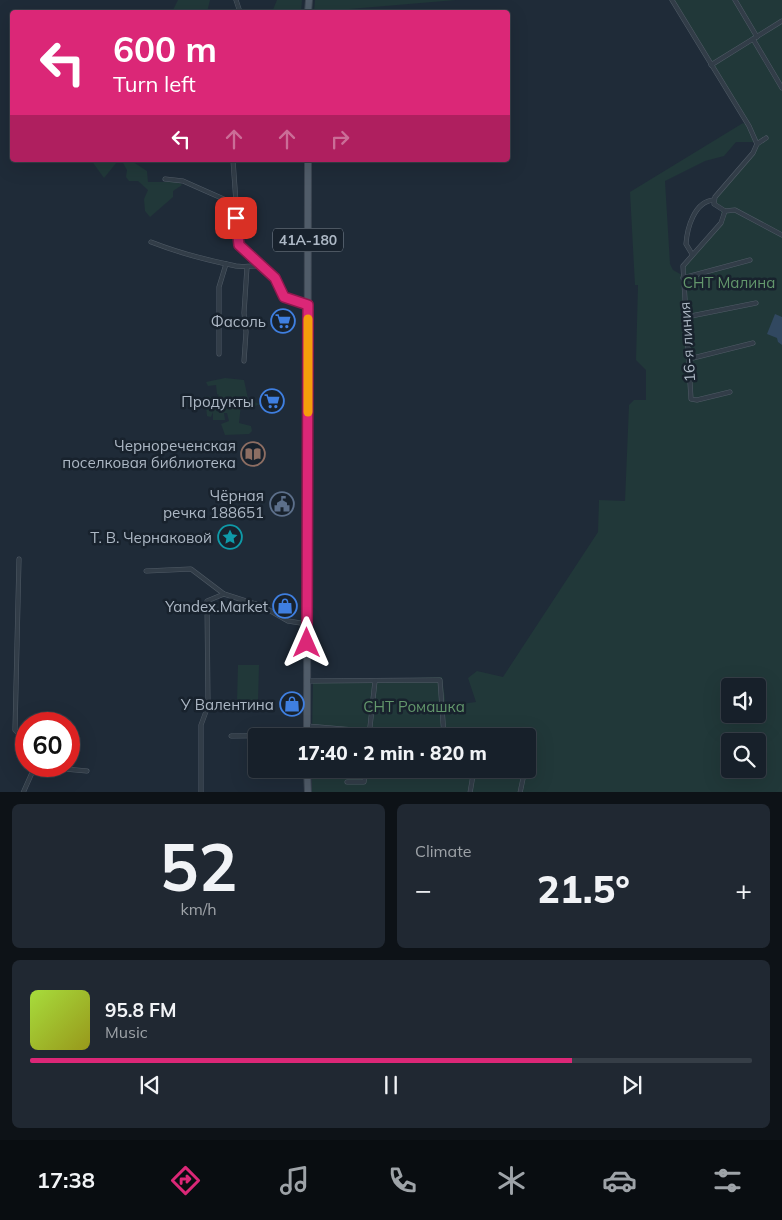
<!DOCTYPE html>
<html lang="en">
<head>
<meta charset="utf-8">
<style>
	:root { --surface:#17202a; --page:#202832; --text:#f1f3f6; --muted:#9ea3a8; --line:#363e47; --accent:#db2777 }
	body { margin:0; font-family:Mulish,sans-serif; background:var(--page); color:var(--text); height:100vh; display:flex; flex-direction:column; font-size:19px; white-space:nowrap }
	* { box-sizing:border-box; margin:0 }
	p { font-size:16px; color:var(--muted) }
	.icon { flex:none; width:28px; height:28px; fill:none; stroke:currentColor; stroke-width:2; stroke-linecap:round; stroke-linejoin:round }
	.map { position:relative; height:792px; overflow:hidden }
	.panel { display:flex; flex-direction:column; gap:12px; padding:12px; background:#0d1217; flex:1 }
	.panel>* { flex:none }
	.banner { position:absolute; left:10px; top:10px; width:500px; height:152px; border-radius:5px; box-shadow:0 5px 20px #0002,0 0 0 1px var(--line); background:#db2777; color:#fff; overflow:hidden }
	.controls { position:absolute; left:721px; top:678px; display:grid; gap:10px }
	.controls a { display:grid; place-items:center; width:45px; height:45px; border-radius:5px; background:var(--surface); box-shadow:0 5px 20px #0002,0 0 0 1px var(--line); font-size:25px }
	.speed { position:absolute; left:15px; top:712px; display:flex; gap:10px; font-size:25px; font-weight:700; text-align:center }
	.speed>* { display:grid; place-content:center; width:65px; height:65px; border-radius:50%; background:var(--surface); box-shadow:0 5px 20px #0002,0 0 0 1px var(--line); line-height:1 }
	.speed .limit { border:8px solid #d22; background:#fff; color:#111 }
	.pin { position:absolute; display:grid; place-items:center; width:42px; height:42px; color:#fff; margin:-21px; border-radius:10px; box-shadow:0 2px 8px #0006 }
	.me { position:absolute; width:55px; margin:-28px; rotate:0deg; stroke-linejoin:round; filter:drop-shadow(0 0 4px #0008) }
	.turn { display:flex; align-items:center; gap:18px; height:105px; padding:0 20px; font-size:22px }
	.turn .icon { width:65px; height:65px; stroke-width:2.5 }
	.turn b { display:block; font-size:35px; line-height:42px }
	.lanes { display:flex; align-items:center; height:48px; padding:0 20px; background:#0003; justify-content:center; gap:25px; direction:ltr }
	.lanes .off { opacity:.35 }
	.big { font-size:38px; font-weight:800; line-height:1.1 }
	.panel .widget { flex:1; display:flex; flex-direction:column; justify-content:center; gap:8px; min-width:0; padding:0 18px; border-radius:8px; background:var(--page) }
	.panel .dial { align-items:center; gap:0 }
	.dial b { font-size:65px; line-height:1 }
	.song { display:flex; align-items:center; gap:15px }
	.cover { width:60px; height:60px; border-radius:8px; background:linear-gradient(135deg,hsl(80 70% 55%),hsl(60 70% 35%)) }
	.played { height:5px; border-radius:2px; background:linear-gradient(90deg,var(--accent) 75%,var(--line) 75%) }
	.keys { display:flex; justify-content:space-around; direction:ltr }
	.heat { display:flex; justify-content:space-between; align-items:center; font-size:28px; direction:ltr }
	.panel .tiles { flex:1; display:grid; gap:12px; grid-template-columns:1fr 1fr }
	.widget:last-child { grid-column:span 2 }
	.trip { position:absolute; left:248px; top:728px; width:288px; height:50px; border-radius:5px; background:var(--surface); box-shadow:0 5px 20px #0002,0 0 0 1px var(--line); font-weight:800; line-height:50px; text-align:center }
	.dock { display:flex; height:80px; justify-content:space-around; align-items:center; background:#090d11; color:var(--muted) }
	.dock .icon { width:35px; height:35px }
	.dock .selected { color:var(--accent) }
	.dock b { font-size:22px; color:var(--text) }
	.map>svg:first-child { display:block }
</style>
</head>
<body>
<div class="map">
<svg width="782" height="793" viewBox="0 0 782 793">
	<rect width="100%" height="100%" fill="#1f2b38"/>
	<g fill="#213839" fill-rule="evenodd">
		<polygon points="178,0 210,0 207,12 172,12"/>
		<polygon points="277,0 302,0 301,12 272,12"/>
		<polygon points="315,0 456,0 314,12"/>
		<path d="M672,0H782V317L778,342L782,345V792H312V769H526V736H312L313,681L442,677L446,706L476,702L468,678L477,671L503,677L598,532L599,500L625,501L629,405L634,400H646V370L636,360L638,285H635L630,192L743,123L747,125ZM736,142H756L753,153L713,202L721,210V223L685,261L682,275L673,270L670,264L665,181L705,161L724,156ZM730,686H758V714H730ZM730,741H758V769H730Z"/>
		<polygon points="91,160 130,160 147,171 148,182 179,182 182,185 173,191 173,197 150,217 145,211 144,199 148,190 138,181 129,181 126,177 127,170 123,163 117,162 104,178"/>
		<polygon points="225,378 244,380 248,399 259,404 254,407 241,405 239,423 251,426 252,431 249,434 225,435 221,424 229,421 227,413 224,413 225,420 213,420 213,412 211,417 207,416 205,396 216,398 219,395 217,394 216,385 208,386 206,382"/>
		<polygon points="238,665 259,665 258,702 237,701"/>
	</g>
	<polygon fill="#314860" points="775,314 782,317 782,345 778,342 777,338 767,334"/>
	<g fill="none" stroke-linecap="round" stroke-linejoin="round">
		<g stroke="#505b66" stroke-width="5">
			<g id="minor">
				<polyline points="236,0 240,12"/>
				<polyline points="672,0 749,126 757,144 753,153 715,197 714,204 725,211 721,223 683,266 691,399 697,400 730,392"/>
				<polyline points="735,0 757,37"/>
				<polyline points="753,39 782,88"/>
				<polyline points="711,65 782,21"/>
				<polyline points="757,144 766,138"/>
				<polyline points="233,160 239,245 258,265"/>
				<polyline points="165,179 183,181 235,204"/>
				<polyline points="725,211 735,210 782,235"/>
				<path d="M151,242C179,253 206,260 236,266C248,268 259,262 269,271C277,277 278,289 284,297L308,305"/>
				<path d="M692,254L686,244C687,229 694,201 714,200"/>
				<polyline points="683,278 750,260"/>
				<polyline points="686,317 756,303"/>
				<polyline points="219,354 219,287 226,264"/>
				<polyline points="689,359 753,343"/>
				<polyline points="244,361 246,332 244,313 247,267"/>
				<polyline points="19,559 15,730 26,741"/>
				<polyline points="146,571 191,569 224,594 262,606 288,621 307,624"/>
				<polyline points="308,681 440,680 444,736"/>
				<polyline points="307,726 425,736"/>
				<polyline points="231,736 307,735"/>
				<polyline points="369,736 375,681"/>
				<polyline points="58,766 65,769 87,771"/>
				<polyline points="347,782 364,782 366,769"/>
				<polyline points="23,793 35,766"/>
				<polyline points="201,793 201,725 208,706 207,601 224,594"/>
				<polyline points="470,793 474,769"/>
				<polyline points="520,793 525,769"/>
			</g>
		</g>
		<g stroke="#3c4652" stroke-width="8">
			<g id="primary">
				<polyline points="308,12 309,0"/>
				<polyline points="307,736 308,160"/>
				<polyline points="307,769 308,793"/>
			</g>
		</g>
		<use href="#minor" stroke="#323d48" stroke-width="4"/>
		<use href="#primary" stroke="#505c69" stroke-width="6"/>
	</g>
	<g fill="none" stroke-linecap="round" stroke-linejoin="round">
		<g stroke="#8e194d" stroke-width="12">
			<polyline id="route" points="236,218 239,245 275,278 284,297 308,305 307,643"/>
		</g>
		<use href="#route" stroke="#db2777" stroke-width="9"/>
		<polyline stroke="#f59e0b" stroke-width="9" points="308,412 308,319"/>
	</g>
	<defs>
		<g id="supermarket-ring" transform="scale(1.25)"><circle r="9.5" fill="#18222d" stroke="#3f7fe0" stroke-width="1.5"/><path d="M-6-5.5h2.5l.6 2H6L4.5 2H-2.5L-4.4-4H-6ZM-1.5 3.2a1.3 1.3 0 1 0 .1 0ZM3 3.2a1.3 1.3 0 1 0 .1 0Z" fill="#3f7fe0"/></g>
		<g id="library-ring" transform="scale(1.25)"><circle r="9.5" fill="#18222d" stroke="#8d6e63" stroke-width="1.5"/><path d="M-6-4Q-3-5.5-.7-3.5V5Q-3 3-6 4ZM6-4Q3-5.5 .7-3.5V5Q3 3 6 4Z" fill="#8d6e63"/></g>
		<g id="civic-ring" transform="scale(1.25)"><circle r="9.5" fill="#18222d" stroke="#5c6f8a" stroke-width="1.5"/><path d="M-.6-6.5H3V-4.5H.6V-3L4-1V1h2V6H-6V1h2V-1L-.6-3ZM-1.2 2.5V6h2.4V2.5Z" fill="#5c6f8a"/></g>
		<g id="sight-ring" transform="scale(1.25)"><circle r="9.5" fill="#18222d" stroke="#0f9aa8" stroke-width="1.5"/><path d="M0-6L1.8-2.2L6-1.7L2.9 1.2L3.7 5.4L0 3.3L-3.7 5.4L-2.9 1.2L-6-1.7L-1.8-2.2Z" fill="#0f9aa8"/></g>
		<g id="shop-ring" transform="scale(1.25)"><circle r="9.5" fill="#18222d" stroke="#3f7fe0" stroke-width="1.5"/><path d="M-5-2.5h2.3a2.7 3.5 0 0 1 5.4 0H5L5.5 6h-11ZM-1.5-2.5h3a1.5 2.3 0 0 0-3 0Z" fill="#3f7fe0"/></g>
	</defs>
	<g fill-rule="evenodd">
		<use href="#supermarket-ring" x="283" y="321"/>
		<use href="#supermarket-ring" x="272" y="401"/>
		<use href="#library-ring" x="253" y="454"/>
		<use href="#civic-ring" x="282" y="504"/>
		<use href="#sight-ring" x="230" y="537"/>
		<use href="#shop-ring" x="285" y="606"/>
		<use href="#shop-ring" x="292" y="704"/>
	</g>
	<g text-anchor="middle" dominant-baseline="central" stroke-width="5" stroke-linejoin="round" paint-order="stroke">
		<rect fill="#18222d" stroke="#808b97" stroke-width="1" x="273" y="228.5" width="70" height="23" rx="4"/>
		<g font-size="14" font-weight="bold" fill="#adb8c5">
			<text x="308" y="240">41А-180</text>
		</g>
		<g font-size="15" fill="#63976c" stroke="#18222d">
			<text x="729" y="282">СНТ Малина</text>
			<text x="414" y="706">СНТ Ромашка</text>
		</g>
		<g font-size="15" fill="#adb8c5" stroke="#18222d" text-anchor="end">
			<text x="266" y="321">Фасоль</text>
			<text x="254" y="401">Продукты</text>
			<text x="236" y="445">Чернореченская<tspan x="236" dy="17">поселковая библиотека</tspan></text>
			<text x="264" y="495">Чёрная<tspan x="264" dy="17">речка 188651</tspan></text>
			<text x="212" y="537">Т. В. Чернаковой</text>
			<text x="268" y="606">Yandex.Market</text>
			<text x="274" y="704">У Валентина</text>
		</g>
		<g font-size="15" fill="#adb8c5" stroke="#18222d">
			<text transform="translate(687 342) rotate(-94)">16-я линия</text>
		</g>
	</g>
</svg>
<div class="controls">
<a><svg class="icon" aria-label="sound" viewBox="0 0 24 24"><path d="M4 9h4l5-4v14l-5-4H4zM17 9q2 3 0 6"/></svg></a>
<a><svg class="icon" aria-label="search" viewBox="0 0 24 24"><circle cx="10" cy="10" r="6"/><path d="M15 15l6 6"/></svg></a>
</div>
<div class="speed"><div class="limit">60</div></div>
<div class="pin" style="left:236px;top:218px;background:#d93025"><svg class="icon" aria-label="arrive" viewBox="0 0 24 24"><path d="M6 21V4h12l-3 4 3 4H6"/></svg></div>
<svg class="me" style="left:307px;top:643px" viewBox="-20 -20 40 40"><path d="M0-17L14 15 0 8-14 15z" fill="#db2777" stroke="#fff" stroke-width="4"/></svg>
<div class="trip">17:40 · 2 min · 820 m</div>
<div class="banner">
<div class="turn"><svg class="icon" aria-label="left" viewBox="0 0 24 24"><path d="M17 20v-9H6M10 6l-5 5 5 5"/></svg><div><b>600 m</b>Turn left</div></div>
<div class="lanes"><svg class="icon" aria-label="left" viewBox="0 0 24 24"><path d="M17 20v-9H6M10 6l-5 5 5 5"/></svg><svg class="icon off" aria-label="ahead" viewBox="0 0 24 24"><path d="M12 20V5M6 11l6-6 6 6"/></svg><svg class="icon off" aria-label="ahead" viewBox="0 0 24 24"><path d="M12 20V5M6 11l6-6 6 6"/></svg><svg class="icon off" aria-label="right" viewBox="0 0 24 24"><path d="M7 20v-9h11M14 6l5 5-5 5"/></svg></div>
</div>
</div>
<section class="panel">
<div class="tiles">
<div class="widget dial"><b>52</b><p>km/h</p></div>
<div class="widget"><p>Climate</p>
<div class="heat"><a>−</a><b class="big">21.5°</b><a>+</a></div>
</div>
<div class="widget">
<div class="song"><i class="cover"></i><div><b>95.8 FM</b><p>Music</p></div></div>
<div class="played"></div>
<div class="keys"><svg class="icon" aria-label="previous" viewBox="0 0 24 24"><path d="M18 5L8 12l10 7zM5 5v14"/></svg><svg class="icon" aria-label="pause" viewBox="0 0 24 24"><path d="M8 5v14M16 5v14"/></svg><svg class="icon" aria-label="next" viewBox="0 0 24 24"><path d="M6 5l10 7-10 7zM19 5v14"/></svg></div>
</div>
</div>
</section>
<nav class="dock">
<b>17:38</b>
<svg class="icon selected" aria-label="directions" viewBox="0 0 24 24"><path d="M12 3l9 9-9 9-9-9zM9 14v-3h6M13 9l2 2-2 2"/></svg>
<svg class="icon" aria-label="music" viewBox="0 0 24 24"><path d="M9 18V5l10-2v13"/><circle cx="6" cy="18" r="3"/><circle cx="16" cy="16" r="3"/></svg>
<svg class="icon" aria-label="phone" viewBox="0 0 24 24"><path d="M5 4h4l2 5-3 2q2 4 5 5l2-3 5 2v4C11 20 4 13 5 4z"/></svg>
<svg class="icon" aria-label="climate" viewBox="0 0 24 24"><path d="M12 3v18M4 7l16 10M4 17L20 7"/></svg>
<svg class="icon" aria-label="car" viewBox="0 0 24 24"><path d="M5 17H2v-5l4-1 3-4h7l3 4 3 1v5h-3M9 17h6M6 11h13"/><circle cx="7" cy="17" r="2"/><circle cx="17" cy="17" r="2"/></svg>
<svg class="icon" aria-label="filters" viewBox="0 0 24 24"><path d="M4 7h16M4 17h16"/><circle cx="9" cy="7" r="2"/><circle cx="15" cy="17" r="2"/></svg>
</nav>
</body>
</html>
